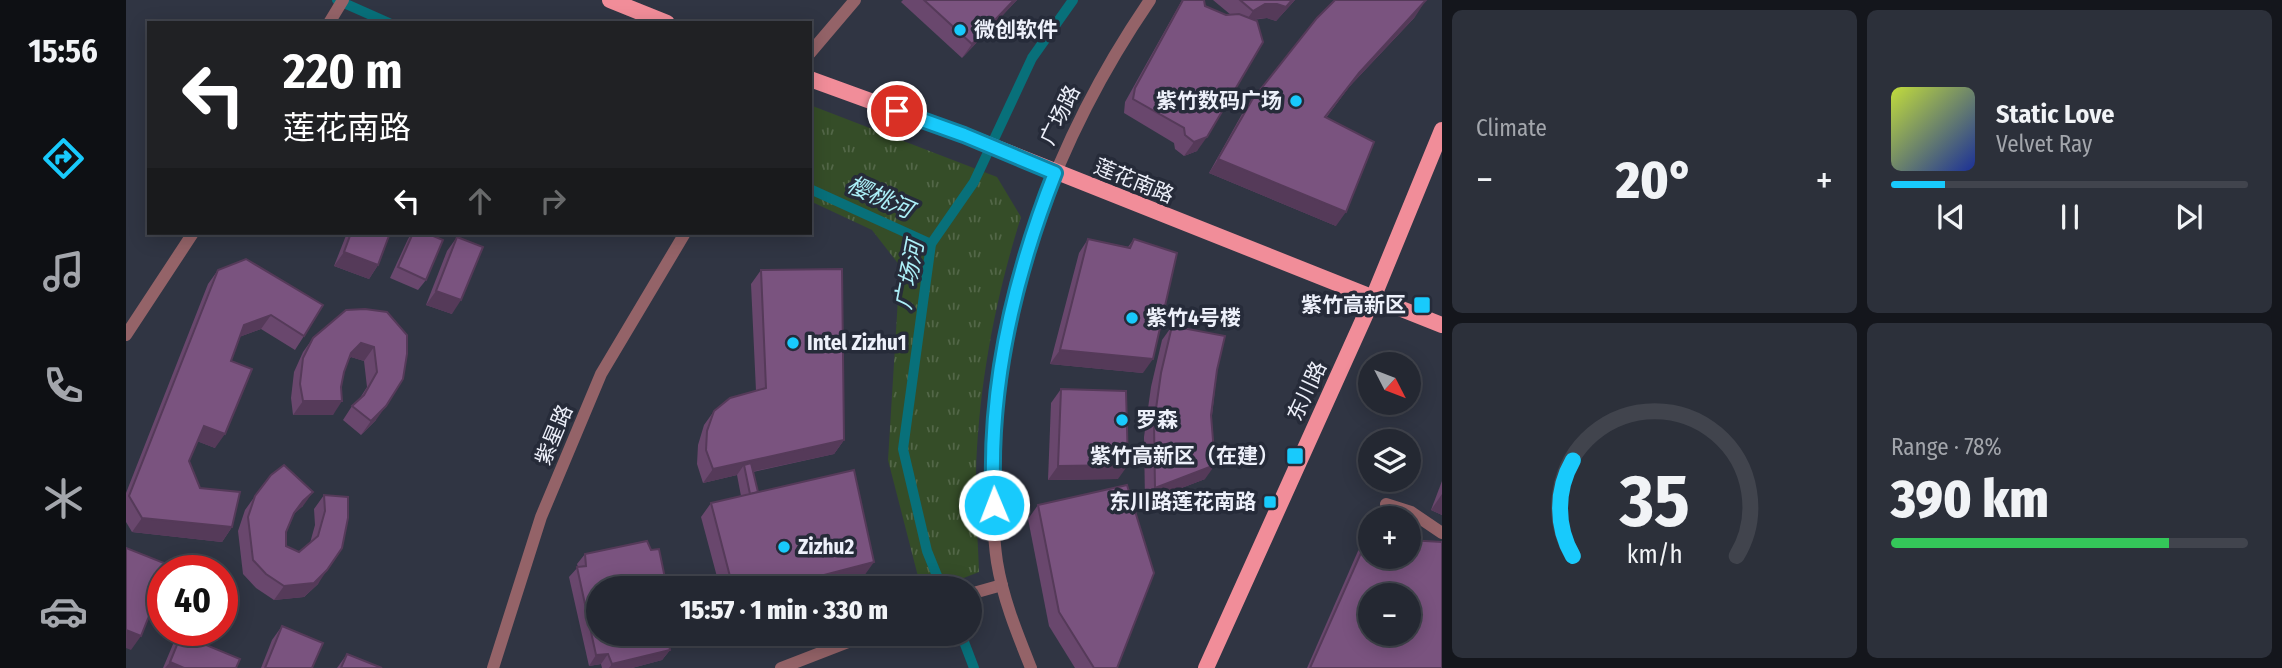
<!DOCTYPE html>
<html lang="en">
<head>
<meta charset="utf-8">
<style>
	:root { --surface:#242832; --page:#2c303a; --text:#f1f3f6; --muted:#a3a6ac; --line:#41444d; --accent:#18cafc }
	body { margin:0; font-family:"Fira Sans Condensed","Noto Sans SC",sans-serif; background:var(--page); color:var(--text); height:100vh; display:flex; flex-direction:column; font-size:26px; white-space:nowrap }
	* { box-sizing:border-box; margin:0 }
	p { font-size:23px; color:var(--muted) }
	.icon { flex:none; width:38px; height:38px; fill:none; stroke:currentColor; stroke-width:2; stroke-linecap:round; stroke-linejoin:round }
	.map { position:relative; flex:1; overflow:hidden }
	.drawer { display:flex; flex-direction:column; gap:10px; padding:10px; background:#14161c; width:840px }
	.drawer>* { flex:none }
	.hud { position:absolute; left:21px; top:21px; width:665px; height:214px; border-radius:0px; box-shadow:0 4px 18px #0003,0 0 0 2px var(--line); background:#202124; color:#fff; overflow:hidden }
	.needle { width:46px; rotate:132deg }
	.buttons { position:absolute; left:1232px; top:352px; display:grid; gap:14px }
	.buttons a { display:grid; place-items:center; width:63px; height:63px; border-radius:50%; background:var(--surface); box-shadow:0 4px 18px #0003,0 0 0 2px var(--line); font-size:35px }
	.speed { position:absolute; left:21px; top:555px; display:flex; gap:14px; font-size:35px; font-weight:700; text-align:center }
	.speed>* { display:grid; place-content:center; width:91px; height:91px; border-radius:50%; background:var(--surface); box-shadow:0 4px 18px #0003,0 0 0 2px var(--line); line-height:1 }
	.speed .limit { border:10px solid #d22; background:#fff; color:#111 }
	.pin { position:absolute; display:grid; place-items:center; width:60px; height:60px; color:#fff; margin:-30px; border:4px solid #fff; border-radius:50%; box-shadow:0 2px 7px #0007 }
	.me { position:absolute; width:77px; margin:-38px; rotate:359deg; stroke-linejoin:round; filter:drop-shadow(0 0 5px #0008) }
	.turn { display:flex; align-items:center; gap:24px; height:147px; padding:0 21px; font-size:32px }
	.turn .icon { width:91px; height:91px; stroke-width:2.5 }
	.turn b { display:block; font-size:49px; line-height:60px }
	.lanes { display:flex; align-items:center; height:66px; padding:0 21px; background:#0003; justify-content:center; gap:35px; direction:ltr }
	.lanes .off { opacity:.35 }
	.big { font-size:52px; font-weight:800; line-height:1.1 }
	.drawer .widget { flex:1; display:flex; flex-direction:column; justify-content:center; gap:10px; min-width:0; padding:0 24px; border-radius:10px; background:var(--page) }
	.drawer .dial { align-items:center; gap:0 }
	.dial svg { height:182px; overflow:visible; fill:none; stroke:var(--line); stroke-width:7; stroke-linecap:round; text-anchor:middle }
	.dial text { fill:var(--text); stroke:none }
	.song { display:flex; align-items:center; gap:21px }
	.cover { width:84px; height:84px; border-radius:10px; background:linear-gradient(135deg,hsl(70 70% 55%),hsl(230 70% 35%)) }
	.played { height:7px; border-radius:4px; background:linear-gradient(90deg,var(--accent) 15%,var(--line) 15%) }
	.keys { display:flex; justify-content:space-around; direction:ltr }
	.heat { display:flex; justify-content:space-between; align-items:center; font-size:38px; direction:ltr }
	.charge { height:10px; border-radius:5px; background:linear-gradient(90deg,#34c759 78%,var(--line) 0) }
	.drawer .tiles { flex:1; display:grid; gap:10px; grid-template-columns:repeat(2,1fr) }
	.trip { position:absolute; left:460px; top:576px; width:396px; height:70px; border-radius:35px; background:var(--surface); box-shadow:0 4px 18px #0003,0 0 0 2px var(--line); font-weight:800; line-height:70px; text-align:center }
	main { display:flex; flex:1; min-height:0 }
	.tab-bar { display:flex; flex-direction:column; width:126px; justify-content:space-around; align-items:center; background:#0e1014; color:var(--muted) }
	.tab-bar .icon { width:49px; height:49px }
	.tab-bar .active { color:var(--accent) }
	.tab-bar b { font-size:32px; color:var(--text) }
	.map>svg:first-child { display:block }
</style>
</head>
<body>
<main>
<nav class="tab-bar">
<b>15:56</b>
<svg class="icon active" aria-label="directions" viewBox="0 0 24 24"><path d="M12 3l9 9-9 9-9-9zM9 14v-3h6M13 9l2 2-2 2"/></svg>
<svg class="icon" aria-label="music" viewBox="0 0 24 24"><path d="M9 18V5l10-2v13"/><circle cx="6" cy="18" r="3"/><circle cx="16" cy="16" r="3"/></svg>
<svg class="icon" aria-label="phone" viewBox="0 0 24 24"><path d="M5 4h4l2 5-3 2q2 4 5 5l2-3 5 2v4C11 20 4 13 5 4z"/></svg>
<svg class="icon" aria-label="climate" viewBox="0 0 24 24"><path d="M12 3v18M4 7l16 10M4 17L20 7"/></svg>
<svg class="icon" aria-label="car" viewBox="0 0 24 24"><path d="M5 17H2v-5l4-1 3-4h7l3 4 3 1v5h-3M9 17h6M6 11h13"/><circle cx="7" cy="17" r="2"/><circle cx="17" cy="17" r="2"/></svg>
</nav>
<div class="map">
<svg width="1316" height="668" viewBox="0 0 1316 668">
	<defs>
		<pattern id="park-tufts" width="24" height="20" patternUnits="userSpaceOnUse" patternTransform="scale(1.75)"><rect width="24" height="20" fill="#354d28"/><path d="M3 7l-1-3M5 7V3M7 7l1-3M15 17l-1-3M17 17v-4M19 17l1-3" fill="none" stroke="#536748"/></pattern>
	</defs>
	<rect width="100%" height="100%" fill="#303543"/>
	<path fill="url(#park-tufts)" d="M684,105L871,177L895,217C869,299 852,389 850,475C849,507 852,540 853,572L812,588H795L762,460L774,266L746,230L684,201Z"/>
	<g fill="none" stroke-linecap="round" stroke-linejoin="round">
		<g stroke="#08707a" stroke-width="10">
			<polyline points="211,0 263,23"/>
			<polyline points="684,189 805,244"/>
			<polyline points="816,588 801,551 777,449 805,244 848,182 906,58 947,0"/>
			<polyline points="835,634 848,668"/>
		</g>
		<g stroke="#946368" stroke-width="12">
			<polyline points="203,23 217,0"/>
			<polyline points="684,53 729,0"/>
			<polyline points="0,335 67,233"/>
			<polyline points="1260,504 1285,512 1316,533"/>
			<polyline points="844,594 876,585"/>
			<polyline points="367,668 415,517 475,374 559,233"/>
			<polyline points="655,668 743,634"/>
			<path d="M905,668C891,633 877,599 871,562C866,529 867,494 867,461C871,295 931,136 1024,0"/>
		</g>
		<g stroke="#f18d99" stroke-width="16">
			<polyline points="484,0 541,23"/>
			<polyline points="684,79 838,135 1316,325"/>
			<polyline points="1080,668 1247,298 1316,130"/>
		</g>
	</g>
	<g fill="#69476d">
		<polygon points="777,0 891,0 836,58 775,2"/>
		<polygon points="1056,0 1078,0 1079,6 1100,15 1105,15 1087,0 1169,0 1150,21 1141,18 1127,20 1071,151 1058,156 1049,149 1048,143 998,113 999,102"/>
		<polygon points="1289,17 1223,87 1200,118 1210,226 1083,173 1116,114 1126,100"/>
		<polygon points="221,233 264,233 252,265 243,279 208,266"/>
		<polygon points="286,233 300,233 300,280 292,290 264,278 282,239"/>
		<polygon points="331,237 326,314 300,305 321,251"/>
		<polygon points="962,239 1002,247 1008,239 1017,373 924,364 953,253"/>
		<polygon points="92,270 178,336 169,350 135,329 113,337 105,361 89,448 71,441 63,461 74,488 106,527 96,542 6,532 0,522 0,493 82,284"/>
		<polygon points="635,270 718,440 708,454 627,472 632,492 738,576 693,588 594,588 575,517 585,503 615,496 611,475 577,483 571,464 572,445 578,425 588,411 630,391 625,284"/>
		<polygon points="261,312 250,420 235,435 217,420 226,406 234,398 241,387 238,361 225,357 223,359 218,372 207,415 167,415 165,398 168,372 177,352 187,338"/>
		<polygon points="1046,326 1091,370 1079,479 1019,502 1018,437 1025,387 1036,340"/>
		<polygon points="935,389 992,479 922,480 925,403"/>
		<polygon points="1316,481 1316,515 1305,510"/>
		<polygon points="198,495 222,497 192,584 178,597 148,600 130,588 117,574 112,531 119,510 129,496 177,506 168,513 160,532 160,546 173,552 184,543 189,525 188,509"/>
		<polygon points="912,505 991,668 949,668 923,626 902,519"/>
		<polygon points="1242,537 1316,668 1181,668 1232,551"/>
		<polygon points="459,554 543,647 544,650 536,660 506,668 476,668 475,664 463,666 443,577 452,567 451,564"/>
		<polygon points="156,626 186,668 135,668 146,640"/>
		<polygon points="53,630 86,630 80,645 110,668 37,668"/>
		<polygon points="221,654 256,668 211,668"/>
	</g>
	<g fill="#553a59">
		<polygon points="888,0 891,0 836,58 846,44"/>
		<polygon points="1169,0 1150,21 1141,18 1130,19 1117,25 1127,11 1139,4"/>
		<polygon points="1298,3 1289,17 1223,87 1189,131 1233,73"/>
		<polygon points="1081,137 1071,151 1058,156 1068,142"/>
		<polygon points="1092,159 1220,212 1210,226 1083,173"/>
		<polygon points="218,252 252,265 243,279 208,266"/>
		<polygon points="310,291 335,300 326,314 300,305"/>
		<polygon points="145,315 135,329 108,339 118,325"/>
		<polygon points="235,343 248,347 238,361 225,357 216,367 225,353"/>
		<polygon points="934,350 1027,359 1017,373 924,364"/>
		<polygon points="177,401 216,401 207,415 167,415"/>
		<polygon points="260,406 250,420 235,435 245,421"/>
		<polygon points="78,426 99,434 89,448 68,440"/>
		<polygon points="718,440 708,454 620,473 618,465 611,475 577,483 587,469"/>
		<polygon points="1002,465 992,479 922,480 932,466"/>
		<polygon points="1089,465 1079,479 1019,502 1029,488"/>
		<polygon points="187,492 177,506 167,515 177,501"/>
		<polygon points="1316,494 1316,515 1305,510"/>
		<polygon points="16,518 106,527 96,542 6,532"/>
		<polygon points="748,562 738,576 693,588 648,588"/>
		<polygon points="201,570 192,584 178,597 148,600 158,586"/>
		<polygon points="0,630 15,636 5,650 0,648"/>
		<polygon points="551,637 543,648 542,639"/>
		<polygon points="544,650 536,660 506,668 483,668 486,664"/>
		<polygon points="482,654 475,664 463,666 470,655"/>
		<polygon points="44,662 58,668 39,668"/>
	</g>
	<g fill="#7a537f" stroke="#553a59" stroke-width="2" fill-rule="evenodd">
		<polygon points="798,0 888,0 846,44"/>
		<polygon points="1057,0 1078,0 1079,6 1100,15 1113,14 1131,21 1137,42 1081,137 1068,142 1059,135 1058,128 1007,99 1009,88"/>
		<polygon points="1114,0 1166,0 1160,7 1151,4 1139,4 1127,11"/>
		<polygon points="1209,0 1300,0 1233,73 1199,117 1248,142 1220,212 1092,159 1126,100 1191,18"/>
		<polygon points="225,233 264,233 252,265 218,252"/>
		<polygon points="287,233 300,233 317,240 300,280 272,267"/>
		<polygon points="331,237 357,247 335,300 310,291"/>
		<polygon points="962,239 1004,248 1008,239 1051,253 1027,359 934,350"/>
		<polygon points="120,259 197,305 178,336 145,315 118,325 105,361 126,369 99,434 78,426 63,461 74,488 114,492 106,527 16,518 3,496 92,270"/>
		<polygon points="716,269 718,440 587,469 580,450 581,431 588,411 604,398 640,388 635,270"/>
		<polygon points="239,309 261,312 281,335 281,354 277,379 260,406 245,421 226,406 238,395 251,372 248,347 235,343 225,353 218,372 215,387 216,401 177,401 174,384 177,358 187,338 220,310"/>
		<polygon points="1046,326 1099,336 1091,370 1085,415 1089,465 1029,488 1028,423 1035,373"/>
		<polygon points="935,389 1000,391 1002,465 932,466"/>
		<polygon points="625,463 632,492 624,494 618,465"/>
		<polygon points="158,465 187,492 177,501 168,513 160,532 160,546 173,552 192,536 199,511 198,495 222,497 222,518 216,548 201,570 188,583 158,586 140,574 127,560 122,517 129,496 145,475"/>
		<polygon points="728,470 748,562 648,588 607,588 585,503"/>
		<polygon points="1001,485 1028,573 991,668 968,668 933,612 912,505"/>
		<path d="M1242,537H1244V556H1283V540L1316,542V668H1184ZM1244,595H1283V634H1244Z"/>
		<polygon points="521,541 525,550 533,549 541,588 472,588 472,634 550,634 551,637 542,639 544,650 486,664 482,654 470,655 451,567 460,566 459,554"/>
		<polygon points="0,548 43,565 41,570 37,570 37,581 15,636 0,630"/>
		<polygon points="96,596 100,597 96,606"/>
		<polygon points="156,626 197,643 186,668 139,668"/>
		<polygon points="57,630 86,630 80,645 114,659 110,668 58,668 44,662"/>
		<polygon points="221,654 256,668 215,668"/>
	</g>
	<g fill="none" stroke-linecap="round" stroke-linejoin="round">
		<g stroke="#1083a4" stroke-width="18">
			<path id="route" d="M771,111L838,135L929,173C888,277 861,392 868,505"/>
		</g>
		<use href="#route" stroke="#18cafc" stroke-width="12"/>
	</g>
	<g fill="#18cafc" stroke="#262b39" stroke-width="2.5">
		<circle cx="834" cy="30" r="7"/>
		<circle cx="1170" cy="101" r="7"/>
		<rect x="1287" y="296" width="18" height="18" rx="3.5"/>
		<circle cx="1006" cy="318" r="7"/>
		<circle cx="667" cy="343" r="7"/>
		<circle cx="996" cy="420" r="7"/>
		<rect x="1160" y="447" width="18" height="18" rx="3.5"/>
		<rect x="1137" y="495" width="14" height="14" rx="3.5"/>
		<circle cx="658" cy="547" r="7"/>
	</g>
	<g text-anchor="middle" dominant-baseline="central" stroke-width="7" stroke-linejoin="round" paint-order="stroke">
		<g font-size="21" font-weight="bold" fill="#edf0fa" stroke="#262b39" text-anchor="start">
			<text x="848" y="30">微创软件</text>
			<text x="1156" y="101" text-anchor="end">紫竹数码广场</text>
			<text x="1280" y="305" text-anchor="end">紫竹高新区</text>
			<text x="1020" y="318">紫竹4号楼</text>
			<text x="681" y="343">Intel Zizhu1</text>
			<text x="1010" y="420">罗森</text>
			<text x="1153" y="456" text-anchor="end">紫竹高新区（在建）</text>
			<text x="1130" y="502" text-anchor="end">东川路莲花南路</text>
			<text x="672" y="547">Zizhu2</text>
		</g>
		<g font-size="21" fill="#edf0fa" stroke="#262b39">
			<text transform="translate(934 115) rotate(-64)">广场路</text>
			<text transform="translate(1008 181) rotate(22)">莲花南路</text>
			<text transform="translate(1181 391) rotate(-65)">东川路</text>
			<text transform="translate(428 435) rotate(-67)">紫星路</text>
		</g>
		<g font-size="23" font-style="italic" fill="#acf0f8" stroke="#262b39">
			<text transform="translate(754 197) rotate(24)">樱桃河</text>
			<text transform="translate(783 275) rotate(-79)">广场河</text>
		</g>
	</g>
</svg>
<div class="buttons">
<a><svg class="needle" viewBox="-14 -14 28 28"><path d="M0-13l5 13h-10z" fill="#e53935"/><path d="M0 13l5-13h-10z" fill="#a3a6ac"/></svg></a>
<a><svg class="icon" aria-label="layers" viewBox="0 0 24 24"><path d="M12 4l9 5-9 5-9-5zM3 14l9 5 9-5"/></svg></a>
<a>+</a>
<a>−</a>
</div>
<div class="speed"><div class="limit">40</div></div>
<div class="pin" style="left:771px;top:111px;background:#d93025"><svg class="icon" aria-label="arrive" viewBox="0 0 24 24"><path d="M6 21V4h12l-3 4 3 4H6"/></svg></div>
<svg class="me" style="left:868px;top:505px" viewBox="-20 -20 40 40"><circle r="17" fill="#18cafc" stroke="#fff" stroke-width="3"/><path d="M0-11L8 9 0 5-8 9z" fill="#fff"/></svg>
<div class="trip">15:57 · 1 min · 330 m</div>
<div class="hud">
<div class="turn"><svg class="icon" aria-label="left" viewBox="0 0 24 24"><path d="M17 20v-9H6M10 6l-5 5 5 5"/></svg><div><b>220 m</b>莲花南路</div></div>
<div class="lanes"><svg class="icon" aria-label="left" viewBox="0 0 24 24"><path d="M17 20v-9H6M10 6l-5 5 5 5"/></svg><svg class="icon off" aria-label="ahead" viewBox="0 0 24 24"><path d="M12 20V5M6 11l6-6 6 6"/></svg><svg class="icon off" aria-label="right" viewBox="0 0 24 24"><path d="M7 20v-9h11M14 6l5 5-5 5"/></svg></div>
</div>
</div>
<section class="drawer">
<div class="tiles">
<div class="widget"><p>Climate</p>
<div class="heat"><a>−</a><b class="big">20°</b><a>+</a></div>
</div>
<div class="widget">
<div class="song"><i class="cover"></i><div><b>Static Love</b><p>Velvet Ray</p></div></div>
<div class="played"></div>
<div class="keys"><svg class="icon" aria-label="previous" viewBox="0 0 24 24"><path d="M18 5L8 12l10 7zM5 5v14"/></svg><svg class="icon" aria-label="pause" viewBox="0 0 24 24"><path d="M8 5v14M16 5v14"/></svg><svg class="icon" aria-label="next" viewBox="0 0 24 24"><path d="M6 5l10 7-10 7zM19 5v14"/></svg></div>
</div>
<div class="widget dial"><svg viewBox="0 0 100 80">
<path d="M14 69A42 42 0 1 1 86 69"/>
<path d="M14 69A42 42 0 0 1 14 27" stroke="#18cafc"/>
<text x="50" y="56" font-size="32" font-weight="700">35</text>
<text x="50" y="72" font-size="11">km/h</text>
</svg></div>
<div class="widget"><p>Range · 78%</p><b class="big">390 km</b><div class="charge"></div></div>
</div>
</section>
</main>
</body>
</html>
